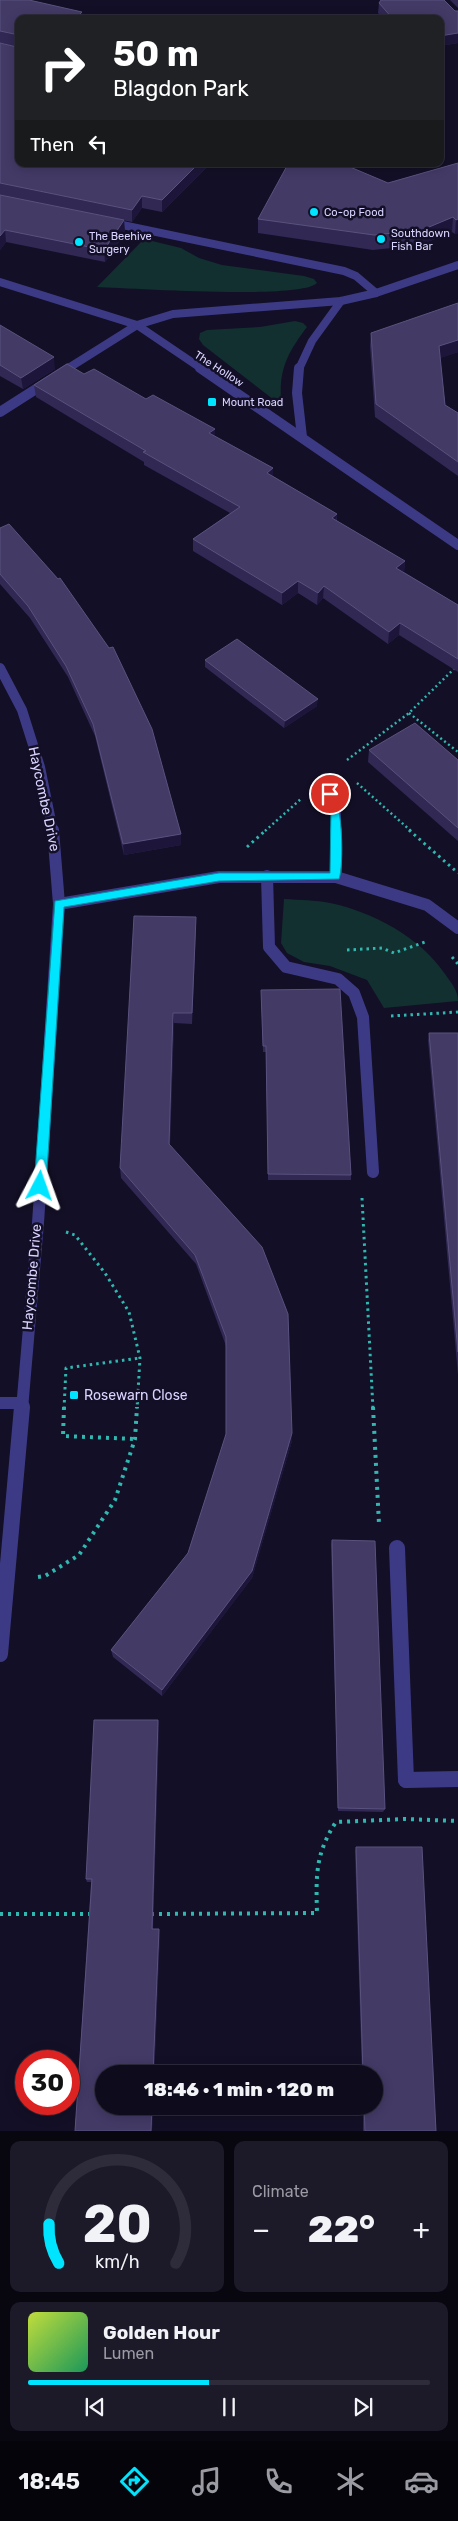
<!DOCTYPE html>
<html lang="en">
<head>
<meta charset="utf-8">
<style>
	:root { --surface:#0e0b1c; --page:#1c1929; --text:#f1f3f6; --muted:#9b9ba3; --line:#2e2b3b; --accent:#00e5ff }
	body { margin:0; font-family:Rubik,sans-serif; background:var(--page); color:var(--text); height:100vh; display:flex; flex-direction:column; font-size:19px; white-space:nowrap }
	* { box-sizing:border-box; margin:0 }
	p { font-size:16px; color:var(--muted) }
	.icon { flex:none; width:28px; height:28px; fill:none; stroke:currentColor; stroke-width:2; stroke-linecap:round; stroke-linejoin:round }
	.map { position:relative; height:2131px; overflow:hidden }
	.drawer { display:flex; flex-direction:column; gap:10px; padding:10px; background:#08060f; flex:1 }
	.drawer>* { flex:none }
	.hud { position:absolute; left:15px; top:15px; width:429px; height:152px; border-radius:10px; box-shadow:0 2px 12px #0003,0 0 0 1px var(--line); background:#202124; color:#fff; overflow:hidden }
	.speed { position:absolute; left:15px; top:2050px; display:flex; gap:10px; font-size:25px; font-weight:700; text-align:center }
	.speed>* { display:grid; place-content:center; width:65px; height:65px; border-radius:50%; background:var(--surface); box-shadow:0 2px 12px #0003,0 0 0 1px var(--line); line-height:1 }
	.speed .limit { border:8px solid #d22; background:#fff; color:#111 }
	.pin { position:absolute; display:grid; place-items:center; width:42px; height:42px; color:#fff; margin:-21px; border:2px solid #fff; border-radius:50%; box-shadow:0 1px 5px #0007 }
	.me { position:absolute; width:55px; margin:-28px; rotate:4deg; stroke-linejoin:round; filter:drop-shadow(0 0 4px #0008) }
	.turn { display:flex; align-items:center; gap:18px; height:105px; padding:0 15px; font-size:22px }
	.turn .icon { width:65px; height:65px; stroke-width:2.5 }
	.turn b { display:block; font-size:35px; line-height:42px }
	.then { display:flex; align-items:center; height:48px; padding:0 15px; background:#0003; gap:10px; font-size:19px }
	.big { font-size:38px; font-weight:800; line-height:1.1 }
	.drawer .widget { flex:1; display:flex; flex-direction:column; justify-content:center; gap:8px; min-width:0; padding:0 18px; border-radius:10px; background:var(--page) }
	.drawer .dial { align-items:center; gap:0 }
	.dial svg { height:130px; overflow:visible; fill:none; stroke:var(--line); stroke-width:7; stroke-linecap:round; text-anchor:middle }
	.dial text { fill:var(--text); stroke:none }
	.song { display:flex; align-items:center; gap:15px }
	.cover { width:60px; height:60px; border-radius:8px; background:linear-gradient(135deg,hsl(70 70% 55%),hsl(150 70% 35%)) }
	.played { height:5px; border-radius:2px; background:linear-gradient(90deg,var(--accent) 45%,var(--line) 45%) }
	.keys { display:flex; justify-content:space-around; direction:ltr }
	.heat { display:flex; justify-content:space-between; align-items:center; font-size:28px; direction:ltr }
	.drawer .tiles { flex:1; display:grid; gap:10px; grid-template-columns:1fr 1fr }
	.widget:last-child { grid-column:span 2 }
	.trip { position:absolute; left:95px; top:2065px; width:288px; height:50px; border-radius:25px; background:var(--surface); box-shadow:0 2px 12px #0003,0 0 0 1px var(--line); font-weight:800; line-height:50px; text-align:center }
	.tabs { display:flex; height:80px; justify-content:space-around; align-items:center; background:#06040b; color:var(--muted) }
	.tabs .icon { width:35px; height:35px }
	.tabs .current { color:var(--accent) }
	.tabs b { font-size:22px; color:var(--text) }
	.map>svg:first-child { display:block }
</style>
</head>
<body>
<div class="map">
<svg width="458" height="2131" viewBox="0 0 458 2131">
	<rect width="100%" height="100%" fill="#130f26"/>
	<g fill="#12302f">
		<path d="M144,239L181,248L199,258L222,265L304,276L314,279L317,283C301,300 129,288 97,287Z"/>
		<path d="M295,321L303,323L307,327C289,351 279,368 281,399L274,400L203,345L199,339L200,333L207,330L260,327Z"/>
		<path d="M284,899C299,900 316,900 330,903C373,912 420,937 445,974C451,983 458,990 458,1001L384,1008L367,980L330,966L304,962L287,953L281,943Z"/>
	</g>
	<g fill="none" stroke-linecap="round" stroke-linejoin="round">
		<g stroke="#2fb8b0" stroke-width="2.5" stroke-dasharray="2 3" stroke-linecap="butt">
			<polyline points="409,713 458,752"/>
			<polyline points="347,760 409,713 458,665"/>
			<polyline points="357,783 411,831"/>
			<polyline points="265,831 302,798"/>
		</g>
		<g stroke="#2fb8b0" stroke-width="3" stroke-dasharray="2.5 4" stroke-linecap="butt">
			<polyline points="409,830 458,873"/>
			<polyline points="247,847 266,830"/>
			<polyline points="347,950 382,948 394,953 425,942"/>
			<polyline points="452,957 458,964"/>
			<polyline points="391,1016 458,1012"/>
			<polyline points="362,1198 373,1409"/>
			<polyline points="66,1232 75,1235 105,1273 129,1312 140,1358 137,1409"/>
			<polyline points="64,1409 66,1368 140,1358"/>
		</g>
		<g stroke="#2fb8b0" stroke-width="4" stroke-dasharray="3 5" stroke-linecap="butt">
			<polyline points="64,1407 63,1436 135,1439"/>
			<polyline points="373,1407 379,1524"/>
			<polyline points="38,1577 45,1576 79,1555 115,1500 135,1439 137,1407"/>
			<polyline points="0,1914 92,1914"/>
			<path d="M151,1914L317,1913C316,1876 315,1854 336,1822L405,1819L458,1821"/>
		</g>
		<polyline stroke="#3d3a85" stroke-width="12" points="267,876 269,947 286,967 338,979 354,993 363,1017 373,1172"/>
		<polyline stroke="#3d3a85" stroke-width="16" points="397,1548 406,1780"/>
		<g stroke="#3d3a85" stroke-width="8">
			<polyline points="108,222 344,271 356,276 376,293"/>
			<polyline points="67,369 137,325 173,314 341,301 376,293 458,265"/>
			<polyline points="299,369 312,341 341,301"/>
		</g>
		<g stroke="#3d3a85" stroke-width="10">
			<polyline points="299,368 297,393 302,437"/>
			<polyline points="0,412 69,368"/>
			<polyline points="0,668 22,710 40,767 53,831"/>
			<polyline points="325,778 336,811 336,831"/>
		</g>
		<g stroke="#3d3a85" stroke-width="12">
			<polyline points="336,830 336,877"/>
			<polyline points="59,904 219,877 336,877 427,905 458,928"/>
			<polyline points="0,1403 20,1403"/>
			<polyline points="22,1409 38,1223 59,904 53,830"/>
		</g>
		<g stroke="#3d3a85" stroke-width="16">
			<polyline points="0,1654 22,1407"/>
			<polyline points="406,1780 458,1779"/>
		</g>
		<polyline stroke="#3d3a85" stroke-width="8" points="0,282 137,325 202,369"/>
		<polyline stroke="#3d3a85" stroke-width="10" points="200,368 458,545"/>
	</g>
	<g fill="#312854" fill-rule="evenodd">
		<path d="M0,0L82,12L83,19H19V164H210L162,212L142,208L132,222L1,195L124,220L125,233L105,262L6,242L0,250ZM1,43L18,47L0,44Z"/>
		<polygon points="450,0 458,0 458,8"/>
		<polygon points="379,3 458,11 458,43 440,46 440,19 383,19 378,13"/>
		<polygon points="458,163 458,233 455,234 452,232 420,245 373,250 258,233 258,219 388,183"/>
		<polygon points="458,303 458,352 440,358 445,405 458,413 458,476 375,417 370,346 371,333"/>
		<polygon points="0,325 55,369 23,389 0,376"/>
		<polygon points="84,374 146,399 215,429 215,436 273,468 273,476 337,514 337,521 405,561 404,572 458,605 458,672 399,635 388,644 323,598 317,605 298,593 282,605 193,551 193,539 230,513 144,465 144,462 36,397 34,385"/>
		<polygon points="0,528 181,845 124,855 95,736 68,677 30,618 0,584"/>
		<polygon points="205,660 317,706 284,728 205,667"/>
		<polygon points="369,750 458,760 458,841 368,762"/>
		<polygon points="196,928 192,1024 174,1023 170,1145 292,1433 292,1441 252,1578 162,1696 113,1657 111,1650 188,1553 226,1434 226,1346 196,1264 121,1178 120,1168"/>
		<polygon points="261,990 351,1175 351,1180 268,1180 266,1052 263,1052"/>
		<polygon points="429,1033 458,1033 458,1375 428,1040"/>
		<polygon points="332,1540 385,1809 383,1812 338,1811 331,1544"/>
		<polygon points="158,1720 159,1725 153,1929 160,1931 152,2131 75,2131 91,1882 87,1882 86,1879"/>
		<polygon points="356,1847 436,2131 363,2131 363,2106 374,2106 374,2074 362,2074 355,1851"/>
	</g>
	<g fill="#1d163a">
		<polygon points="82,12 83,19 76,18"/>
		<polygon points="458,33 458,43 440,46 440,36"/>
		<polygon points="198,164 210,164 162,212 162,200"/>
		<polygon points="142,196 142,208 132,222 132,210"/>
		<polygon points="453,217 452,232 420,245 422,230"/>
		<polygon points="458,219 458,233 455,234 456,220"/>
		<polygon points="124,220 125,233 105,262 104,250"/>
		<polygon points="5,230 6,242 0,250 0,236"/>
		<polygon points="458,340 458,352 438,359 439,346"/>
		<polygon points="54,357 55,369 23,389 21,378"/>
		<polygon points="215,429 215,441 209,433"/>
		<polygon points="273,468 273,480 267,473"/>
		<polygon points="337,514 336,526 332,518"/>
		<polygon points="405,561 404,573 396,568"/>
		<polygon points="298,581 298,593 282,605 282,593"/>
		<polygon points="324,586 323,598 317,605 318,593"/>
		<polygon points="400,623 399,635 388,644 389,632"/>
		<polygon points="318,699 317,706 284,728 285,721"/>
		<polygon points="181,834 181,845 124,855 123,844"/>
		<polygon points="196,917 196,928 192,1024 192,1013"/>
		<polygon points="173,1013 174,1023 169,1154 169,1144"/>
		<polygon points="292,1433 292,1441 252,1578 162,1696 162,1690"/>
		<polygon points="158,1720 159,1725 152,1931 152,1929"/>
		<polygon points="159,1929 160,1931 154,2074 153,2074"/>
		<polygon points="152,2106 153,2106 152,2131 151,2131"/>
	</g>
	<g fill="#433a66" stroke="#5a527e">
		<polygon points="0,0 29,0 82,12 76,18 81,19 19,19 19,35 0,31"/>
		<polygon points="381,0 444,0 455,11 458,11 458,33 440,36 440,19 393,19 379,3"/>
		<polygon points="0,43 17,47 19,46 19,164 198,164 162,200 142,196 132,210 0,183"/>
		<polygon points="458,163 458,219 456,220 453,217 422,230 374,235 258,219 288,164 343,164 388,183"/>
		<polygon points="0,195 124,220 104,250 5,230 0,236"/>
		<polygon points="458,303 458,340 439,346 445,405 458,413 458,462 376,404 371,333"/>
		<polygon points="0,325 54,357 21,378 0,365"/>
		<polygon points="67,364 84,374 94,369 146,399 153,395 215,429 209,433 273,468 267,473 337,514 332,518 405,561 396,568 458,605 458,659 400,623 389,632 324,586 318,593 298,581 282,593 193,539 240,507 143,452 146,451 34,385"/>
		<polygon points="9,524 58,579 60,578 109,648 113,647 152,729 181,834 123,844 93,724 66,666 28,606 0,574 0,528"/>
		<polygon points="237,639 318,699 285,721 205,660"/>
		<polygon points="415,723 458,760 458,828 369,750"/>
		<polygon points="134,916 196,917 192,1013 173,1013 169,1144 262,1247 288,1314 292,1433 252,1571 162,1690 111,1650 188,1553 226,1434 226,1337 195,1255 120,1168"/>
		<polygon points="340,989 351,1175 268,1174 266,1046 263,1046 261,990"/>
		<polygon points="429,1033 458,1033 458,1352"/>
		<polygon points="332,1540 375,1541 385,1809 338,1808"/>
		<polygon points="94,1720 158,1720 152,1929 159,1929 153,2074 104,2074 104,2106 152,2106 151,2131 75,2131 92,1879 86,1879"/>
		<polygon points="356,1847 422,1847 436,2131 365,2131 364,2106 374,2106 374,2074 363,2074"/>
	</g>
	<path fill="#00e5ff" stroke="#0095a6" d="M330,790C343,795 344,867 339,879L219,881L64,907L46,1186L40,1191L36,1189L34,1186L55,901L219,873H330L331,811L325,794Z"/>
	<g fill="#00e5ff" stroke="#130f26" stroke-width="2">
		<circle cx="314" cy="212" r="5"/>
		<circle cx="381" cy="239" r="5"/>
		<circle cx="79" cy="242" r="5"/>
		<rect x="207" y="397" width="10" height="10" rx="2.5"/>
		<rect x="69" y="1390" width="10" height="10" rx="2.5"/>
	</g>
	<g text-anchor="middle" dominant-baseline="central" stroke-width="5" stroke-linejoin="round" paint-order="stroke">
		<g font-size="11" fill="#d9d4ff" stroke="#130f26" text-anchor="start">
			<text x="324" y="212">Co-op Food</text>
			<text x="391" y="233">Southdown<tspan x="391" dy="13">Fish Bar</tspan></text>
			<text x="89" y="236">The Beehive<tspan x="89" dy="13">Surgery</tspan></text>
			<text x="222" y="402">Mount Road</text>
		</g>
		<g font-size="11" fill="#d9d4ff" stroke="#130f26">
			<text transform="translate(219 369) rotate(33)">The Hollow</text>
		</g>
		<g font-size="14" fill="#d9d4ff" stroke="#130f26">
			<text transform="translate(44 799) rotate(78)">Haycombe Drive</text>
			<text transform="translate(32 1277) rotate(-85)">Haycombe Drive</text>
		</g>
		<g font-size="14" fill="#d9d4ff" stroke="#130f26" text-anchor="start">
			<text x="84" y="1395">Rosewarn Close</text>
		</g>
	</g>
</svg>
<div class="speed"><div class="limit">30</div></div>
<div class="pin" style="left:330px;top:794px;background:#d93025"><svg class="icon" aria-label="arrive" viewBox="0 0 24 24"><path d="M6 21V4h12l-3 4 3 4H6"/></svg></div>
<svg class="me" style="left:40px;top:1186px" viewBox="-20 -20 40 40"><path d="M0-17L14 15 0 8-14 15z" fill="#00e5ff" stroke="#fff" stroke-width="4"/></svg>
<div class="trip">18:46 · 1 min · 120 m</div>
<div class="hud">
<div class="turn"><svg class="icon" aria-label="right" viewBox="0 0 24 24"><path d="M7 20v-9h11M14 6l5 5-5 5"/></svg><div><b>50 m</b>Blagdon Park</div></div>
<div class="then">Then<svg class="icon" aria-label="left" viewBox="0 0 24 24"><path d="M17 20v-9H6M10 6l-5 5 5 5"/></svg></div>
</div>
</div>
<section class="drawer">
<div class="tiles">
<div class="widget dial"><svg viewBox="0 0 100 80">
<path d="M14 69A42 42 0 1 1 86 69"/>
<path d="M14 69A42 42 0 0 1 8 45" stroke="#00e5ff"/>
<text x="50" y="56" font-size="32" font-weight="700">20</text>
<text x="50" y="72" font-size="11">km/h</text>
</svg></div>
<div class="widget"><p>Climate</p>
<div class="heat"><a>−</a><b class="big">22°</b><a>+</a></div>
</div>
<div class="widget">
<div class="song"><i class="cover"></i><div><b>Golden Hour</b><p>Lumen</p></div></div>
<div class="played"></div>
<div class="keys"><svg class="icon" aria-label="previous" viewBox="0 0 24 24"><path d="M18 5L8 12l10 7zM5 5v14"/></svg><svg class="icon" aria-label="pause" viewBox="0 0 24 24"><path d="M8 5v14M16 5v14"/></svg><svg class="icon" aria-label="next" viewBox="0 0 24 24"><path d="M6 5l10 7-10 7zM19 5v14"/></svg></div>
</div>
</div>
</section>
<nav class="tabs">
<b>18:45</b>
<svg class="icon current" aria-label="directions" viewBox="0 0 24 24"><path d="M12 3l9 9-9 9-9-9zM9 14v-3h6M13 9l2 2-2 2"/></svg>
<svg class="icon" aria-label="music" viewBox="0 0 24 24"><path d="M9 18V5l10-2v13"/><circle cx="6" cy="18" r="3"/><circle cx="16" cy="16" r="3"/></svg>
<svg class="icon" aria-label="phone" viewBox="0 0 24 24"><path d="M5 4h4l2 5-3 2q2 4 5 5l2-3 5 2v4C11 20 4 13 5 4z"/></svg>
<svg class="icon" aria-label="climate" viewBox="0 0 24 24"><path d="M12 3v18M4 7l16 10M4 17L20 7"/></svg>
<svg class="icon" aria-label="car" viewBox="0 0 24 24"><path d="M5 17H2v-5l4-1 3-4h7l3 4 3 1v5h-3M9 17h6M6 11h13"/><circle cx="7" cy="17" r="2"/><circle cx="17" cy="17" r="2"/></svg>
</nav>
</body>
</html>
